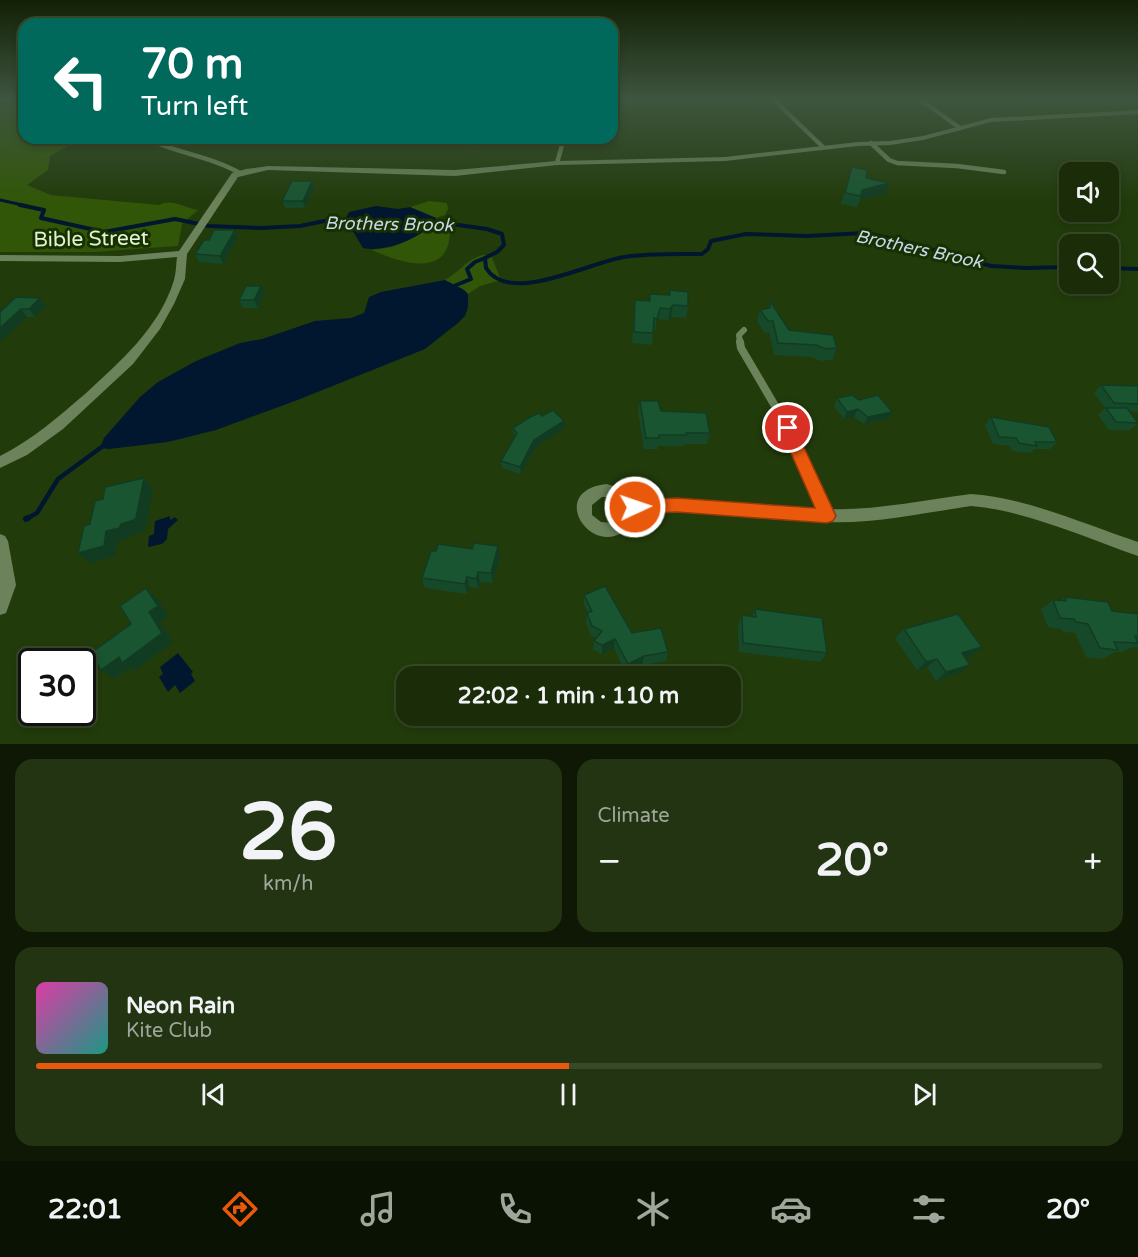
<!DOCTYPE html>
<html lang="en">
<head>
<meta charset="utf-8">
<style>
	:root { --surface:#1a2c08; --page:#233412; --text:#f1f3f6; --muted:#9fa79c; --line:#384829; --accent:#ea580c }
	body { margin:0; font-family:"Varela Round",sans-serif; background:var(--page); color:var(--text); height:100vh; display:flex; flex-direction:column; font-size:22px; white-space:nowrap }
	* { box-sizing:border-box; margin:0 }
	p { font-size:20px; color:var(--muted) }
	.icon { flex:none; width:33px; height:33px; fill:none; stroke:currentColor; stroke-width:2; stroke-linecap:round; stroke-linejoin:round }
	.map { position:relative; height:744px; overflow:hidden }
	.details { display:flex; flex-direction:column; gap:15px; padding:15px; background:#0e1804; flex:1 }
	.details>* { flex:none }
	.hud { position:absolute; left:18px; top:18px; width:600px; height:126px; border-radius:18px; box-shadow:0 3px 9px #0003,0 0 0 2px var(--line); background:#00695c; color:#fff; overflow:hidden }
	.controls { position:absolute; left:1059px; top:162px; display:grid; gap:12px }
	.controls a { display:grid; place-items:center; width:60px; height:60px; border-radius:12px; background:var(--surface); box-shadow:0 3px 9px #0003,0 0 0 2px var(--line); font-size:30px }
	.speed { position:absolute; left:18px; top:648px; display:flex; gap:12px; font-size:30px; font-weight:700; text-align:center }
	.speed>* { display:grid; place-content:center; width:78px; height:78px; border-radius:50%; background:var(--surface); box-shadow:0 3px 9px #0003,0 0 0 2px var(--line); line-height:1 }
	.speed .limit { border:3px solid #111; border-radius:9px; background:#fff; color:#111 }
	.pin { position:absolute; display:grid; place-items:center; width:51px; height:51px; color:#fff; margin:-26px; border:3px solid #fff; border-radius:50%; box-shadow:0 2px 6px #0007 }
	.me { position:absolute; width:66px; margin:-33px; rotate:87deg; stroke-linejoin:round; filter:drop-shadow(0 0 4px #0008) }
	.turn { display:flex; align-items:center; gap:21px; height:126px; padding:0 24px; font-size:27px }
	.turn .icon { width:78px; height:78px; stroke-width:2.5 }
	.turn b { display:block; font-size:42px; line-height:51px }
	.big { font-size:45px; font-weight:700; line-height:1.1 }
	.details .card { flex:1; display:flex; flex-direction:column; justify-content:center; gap:9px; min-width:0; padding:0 21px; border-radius:18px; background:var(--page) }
	.details .dial { align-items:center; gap:0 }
	.dial b { font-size:78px; line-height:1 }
	.song { display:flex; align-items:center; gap:18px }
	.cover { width:72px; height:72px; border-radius:9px; background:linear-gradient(135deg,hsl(320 70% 55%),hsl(170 70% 35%)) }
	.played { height:6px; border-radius:3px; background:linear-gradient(90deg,var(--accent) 50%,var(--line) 50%) }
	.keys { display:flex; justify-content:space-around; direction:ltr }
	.heat { display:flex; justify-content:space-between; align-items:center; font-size:33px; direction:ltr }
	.details .tiles { flex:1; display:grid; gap:15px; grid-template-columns:1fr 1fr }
	.card:last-child { grid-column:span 2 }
	.trip { position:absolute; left:396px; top:666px; width:345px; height:60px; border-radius:18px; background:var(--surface); box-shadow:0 3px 9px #0003,0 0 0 2px var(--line); font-weight:700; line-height:60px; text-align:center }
	.tab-bar { display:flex; height:96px; justify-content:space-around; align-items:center; background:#0a1203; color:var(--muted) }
	.tab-bar .icon { width:42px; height:42px }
	.tab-bar .on { color:var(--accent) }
	.tab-bar b { font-size:27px; color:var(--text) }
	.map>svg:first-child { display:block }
</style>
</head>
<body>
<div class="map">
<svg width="1138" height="744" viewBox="0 0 1138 744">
	<rect width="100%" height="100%" fill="#223b0b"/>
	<g fill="#315607">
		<path d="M0,98H24V138H82L50,156L48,170L27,185L51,195L159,205C173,198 184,208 198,210L182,224L178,246L94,252H0Z"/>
		<polygon points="429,201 447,203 448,209 445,215 436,218 410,207"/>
		<path d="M435,221L450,232C449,280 398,262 372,250L392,247L409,240Z"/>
		<path d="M482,255H491L501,280L480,286L468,294L464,290L445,280C459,272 466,260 482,255Z"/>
	</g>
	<g fill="#011730">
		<path d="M376,206L398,209L410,207L436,218C425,238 384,253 363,248L354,233L343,224L349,212Z"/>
		<polygon points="445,280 464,290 468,294 468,307 465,316 458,323 425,349 295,401 216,430 168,442 109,449 100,448 104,438 140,397 158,382 196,361 240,343 262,339 315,321 351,318 364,313 369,297 381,292"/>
		<polygon points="170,516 170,520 175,517 178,520 168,529 167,539 162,544 148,547 149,536 154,534 155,521"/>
		<polygon points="178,653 193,672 191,674 195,681 180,693 175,685 168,692 159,677 163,674 160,667"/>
	</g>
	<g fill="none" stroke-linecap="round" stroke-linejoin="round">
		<polyline stroke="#011730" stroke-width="3" points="0,200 27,206"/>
		<g stroke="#011730" stroke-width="4">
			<polyline points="20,205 44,210 41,218 104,232 175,219 209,226 261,228 300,226 329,220 349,220"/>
			<path d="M430,221L487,229L502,234L504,245L497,252L485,258L486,268C509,306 590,262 624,257C649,253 676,254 702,254L708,249L711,241L746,234L807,236L866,233L902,241L991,266L1025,268L1070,267"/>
			<polyline points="1108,268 1138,269"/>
			<polyline points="449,288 471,279 467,269 475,262 485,258"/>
		</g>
		<polyline stroke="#011730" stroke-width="4.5" points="26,519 37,513 58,479 103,446"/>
		<polyline stroke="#011730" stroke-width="6" points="26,519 28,518"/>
		<g stroke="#6b825a" stroke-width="4.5">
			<polyline points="772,98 823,147"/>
			<polyline points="918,98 960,128"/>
			<path d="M145,138C176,153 210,156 240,173"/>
			<polyline points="871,143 889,160 897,163 957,166 1004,172"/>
			<polyline points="557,163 564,138"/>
		</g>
		<polyline stroke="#6b825a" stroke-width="6" points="740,343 739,335 744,330"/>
		<polyline stroke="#6b825a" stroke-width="8" points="740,342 741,348 788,428 827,516"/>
		<g fill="#6b825a" fill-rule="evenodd">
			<path d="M1138,110V114L991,122L923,140L890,145L858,146L725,161L557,165L455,176L268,170L238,177L187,254L185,279L174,304L160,329L133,364L63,429L27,455L0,468V456C32,440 58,417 85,394C120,362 160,327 174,280C176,273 176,265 177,257L120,262L0,261V255L120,256L179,251L232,173L246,169L268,166L455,170L557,161L725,157L858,142L890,141L923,136L991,118Z"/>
			<path d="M607,484L624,490L638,501C701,498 763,507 825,509C874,511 923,500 971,494C1024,497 1087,525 1138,542V556C1087,538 1024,510 971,506C923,513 874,524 826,522C763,521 702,510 639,513C604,578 538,491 607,484ZM602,497H611L627,508C620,520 614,524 601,522L592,515V505Z"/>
			<polygon points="0,534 5,536 8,541 16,585 6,613 0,615"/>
		</g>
	</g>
	<g fill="#16492a">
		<polygon points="469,138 501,138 501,145 470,147"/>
		<polygon points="852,167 866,178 885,194 860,200 857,207 841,204"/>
		<polygon points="314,188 305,208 285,208 282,201"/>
		<polygon points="235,230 238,237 223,264 199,262 195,254 209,240"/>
		<polygon points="670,290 688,306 686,318 671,317 668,320 658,319 655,330 653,330 652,345 632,343 635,300 649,301 669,295"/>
		<polygon points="265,294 258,308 243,308 239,300"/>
		<polygon points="40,298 46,306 35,317 27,317 0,342 0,312"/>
		<polygon points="770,301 789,330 837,348 832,360 821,361 811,357 774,355 769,332 764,333 757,321 760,310 768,309"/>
		<polygon points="1101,385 1138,386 1138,412 1129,411 1138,423 1130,430 1109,430 1098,415 1105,408 1094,393"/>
		<polygon points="837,398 888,419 864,424 854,417 844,419 834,406"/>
		<polygon points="640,401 661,411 710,433 707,444 684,444 684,446 658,446 658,449 644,449 638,412"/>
		<polygon points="542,416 564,428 535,448 521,474 502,468 501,461 515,437 514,436 513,428"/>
		<polygon points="991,417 1057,442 1050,449 1034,449 1031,453 1012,451 1010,446 993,444 985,425"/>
		<polygon points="500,556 493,583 480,582 479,588 469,587 467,594 425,588 422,578"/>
		<polygon points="584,595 632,633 668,652 666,661 642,665 626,673 614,648 602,654 593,650 594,641 596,638 591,636 586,623 587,613 588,613 584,605"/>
		<polygon points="1065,597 1112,611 1138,614 1138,647 1132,647 1123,652 1115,652 1103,659 1086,657 1075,633 1063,632 1061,629 1048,627 1041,609 1053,600 1060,601"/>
		<polygon points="755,609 827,653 820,662 739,652 738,625 742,615 752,617"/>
		<polygon points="904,629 982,647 971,656 966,658 959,673 936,681 927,667 917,670 895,638"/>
	</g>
	<g fill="#123c22">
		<polygon points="312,181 314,188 305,208 303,201"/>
		<polygon points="889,183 885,194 860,200 862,190"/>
		<polygon points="235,230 238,237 223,264 220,256"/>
		<polygon points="261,286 265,294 258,308 254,300"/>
		<polygon points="40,298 46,306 35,317 29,309"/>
		<polygon points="673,305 671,317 668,320 670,309"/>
		<polygon points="660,308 658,319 655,330 657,319"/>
		<polygon points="21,309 27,317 0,342 0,328"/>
		<polygon points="858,409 854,417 844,419 847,412"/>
		<polygon points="892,412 888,419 864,424 868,417"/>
		<polygon points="564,421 564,428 535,448 521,474 520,467 534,440"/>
		<polygon points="144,478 153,489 146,528 144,531 131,535 129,538 117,542 115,556 90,563 78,553 106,531"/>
		<polygon points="498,546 500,556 493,583 491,573"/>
		<polygon points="478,572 480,582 479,588 476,579"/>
		<polygon points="467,577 469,587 467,594 465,584"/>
		<polygon points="146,588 157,598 168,615 160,622 173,642 134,671 129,668 114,679 101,670 149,612"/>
		<polygon points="615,639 614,648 602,654 602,645"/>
		<polygon points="982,647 971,656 952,662 962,653"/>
		<polygon points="644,656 642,665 626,673 628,664"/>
		<polygon points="937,659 927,667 917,670 926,662"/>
		<polygon points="970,665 959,673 936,681 946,672"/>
	</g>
	<g fill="#195531" stroke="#123c22" stroke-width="1.5">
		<polygon points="852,167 867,170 866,178 889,183 862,190 861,196 845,193"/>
		<polygon points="292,181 312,181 303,201 282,201"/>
		<polygon points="214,230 235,230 220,256 195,254 204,240 209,240"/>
		<polygon points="246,286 261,286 254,300 239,300"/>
		<polygon points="670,290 688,292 688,306 673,305 670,309 660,308 657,319 654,318 653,333 634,332 635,300 650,301 650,294 670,295"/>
		<polygon points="16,297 40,298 29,309 21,309 0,328 0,312"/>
		<polygon points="770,301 789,330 833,335 837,348 826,349 816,345 778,343 773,321 768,321 760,310 770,308"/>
		<polygon points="1101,385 1138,386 1138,404 1114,403"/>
		<polygon points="852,395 859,400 878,395 892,412 868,417 858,409 847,412 837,398"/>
		<polygon points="640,401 658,401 661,411 706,413 710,433 686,433 686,435 659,435 659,438 646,438"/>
		<polygon points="1106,408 1127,408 1138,423 1116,422"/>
		<polygon points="553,410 564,421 534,440 520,467 501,461 517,433 513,428 530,417 539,413 542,416"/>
		<polygon points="991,417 1049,427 1057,442 1035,442 1037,446 1019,443 1016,438 999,437"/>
		<polygon points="144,478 136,518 134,520 121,524 119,528 106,531 104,546 78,553 84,526 90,524 95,501 103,499 105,487"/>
		<polygon points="474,543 498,546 491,573 478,572 476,579 467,577 465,584 422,578 431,551 436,551 438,544 472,549"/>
		<polygon points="605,586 632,633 661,628 668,652 644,656 628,664 615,639 602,645 594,641 602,631 592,626 587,613 592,611 584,595"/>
		<polygon points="146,588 158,606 149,612 162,633 122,663 119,657 101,670 91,653 131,624 120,606"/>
		<polygon points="1065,597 1108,602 1112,611 1138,614 1138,637 1135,636 1138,643 1114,642 1118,650 1100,648 1088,624 1076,622 1074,619 1060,618 1053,600 1066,601"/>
		<polygon points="755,609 822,618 827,653 743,643 742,615 756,617"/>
		<polygon points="958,614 982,647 962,653 970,665 946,672 937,659 926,662 904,629"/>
	</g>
	<linearGradient id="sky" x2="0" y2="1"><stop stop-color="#132006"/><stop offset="0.49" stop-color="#3e553f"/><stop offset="1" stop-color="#3e553f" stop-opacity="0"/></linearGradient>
	<rect width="1138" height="202" fill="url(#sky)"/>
	<polygon fill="#ea580c" stroke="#983908" stroke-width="1.5" points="788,422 793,424 795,428 836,516 833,521 827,523 677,512 635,514 630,512 627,507 630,502 635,500 677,498 815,508 780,428 782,424"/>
	<g text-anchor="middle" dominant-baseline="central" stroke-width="6" stroke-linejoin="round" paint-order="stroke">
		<g font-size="18" font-style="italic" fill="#c6d8ed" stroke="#183000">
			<text transform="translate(389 224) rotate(1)">Brothers Brook</text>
			<text transform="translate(919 249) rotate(12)">Brothers Brook</text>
		</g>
		<g font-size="21" fill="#dff4d2" stroke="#183000">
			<text transform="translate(91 239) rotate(-1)">Bible Street</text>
		</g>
	</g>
</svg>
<div class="controls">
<a><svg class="icon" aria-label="sound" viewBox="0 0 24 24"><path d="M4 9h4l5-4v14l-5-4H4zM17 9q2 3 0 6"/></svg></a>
<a><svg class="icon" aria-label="search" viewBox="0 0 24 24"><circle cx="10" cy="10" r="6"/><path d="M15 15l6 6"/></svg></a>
</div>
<div class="speed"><div class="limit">30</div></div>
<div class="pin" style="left:788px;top:428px;background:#d93025"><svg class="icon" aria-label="arrive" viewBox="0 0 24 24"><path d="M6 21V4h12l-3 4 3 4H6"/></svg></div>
<svg class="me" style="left:635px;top:507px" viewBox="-20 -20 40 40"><circle r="17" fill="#ea580c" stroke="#fff" stroke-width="3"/><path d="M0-11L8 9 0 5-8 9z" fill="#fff"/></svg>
<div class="trip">22:02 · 1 min · 110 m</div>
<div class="hud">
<div class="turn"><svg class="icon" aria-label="left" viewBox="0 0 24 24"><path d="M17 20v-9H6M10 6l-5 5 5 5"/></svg><div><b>70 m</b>Turn left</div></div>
</div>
</div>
<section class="details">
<div class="tiles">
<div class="card dial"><b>26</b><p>km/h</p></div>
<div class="card"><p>Climate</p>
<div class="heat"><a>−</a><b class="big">20°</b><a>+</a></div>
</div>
<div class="card">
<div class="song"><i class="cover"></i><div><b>Neon Rain</b><p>Kite Club</p></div></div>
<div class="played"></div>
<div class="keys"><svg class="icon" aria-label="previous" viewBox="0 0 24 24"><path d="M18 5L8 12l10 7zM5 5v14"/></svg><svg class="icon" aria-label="pause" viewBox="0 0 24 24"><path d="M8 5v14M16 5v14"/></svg><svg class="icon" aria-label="next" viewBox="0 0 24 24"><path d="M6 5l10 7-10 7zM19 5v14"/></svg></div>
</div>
</div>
</section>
<nav class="tab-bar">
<b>22:01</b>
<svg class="icon on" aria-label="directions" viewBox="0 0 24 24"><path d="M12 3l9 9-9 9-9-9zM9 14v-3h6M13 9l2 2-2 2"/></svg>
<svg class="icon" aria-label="music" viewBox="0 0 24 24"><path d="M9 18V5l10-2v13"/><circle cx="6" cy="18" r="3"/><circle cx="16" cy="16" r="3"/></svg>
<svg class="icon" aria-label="phone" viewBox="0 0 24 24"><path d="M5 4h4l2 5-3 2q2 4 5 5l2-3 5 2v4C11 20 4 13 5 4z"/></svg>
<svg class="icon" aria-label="climate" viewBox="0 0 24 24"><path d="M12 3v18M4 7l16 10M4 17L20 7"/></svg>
<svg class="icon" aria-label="car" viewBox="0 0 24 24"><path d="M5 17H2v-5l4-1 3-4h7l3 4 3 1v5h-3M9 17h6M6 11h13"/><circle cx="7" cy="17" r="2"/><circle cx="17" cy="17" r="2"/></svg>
<svg class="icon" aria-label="filters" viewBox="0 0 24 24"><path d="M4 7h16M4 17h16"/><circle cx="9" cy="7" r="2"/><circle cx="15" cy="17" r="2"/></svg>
<b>20°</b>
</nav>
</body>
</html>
